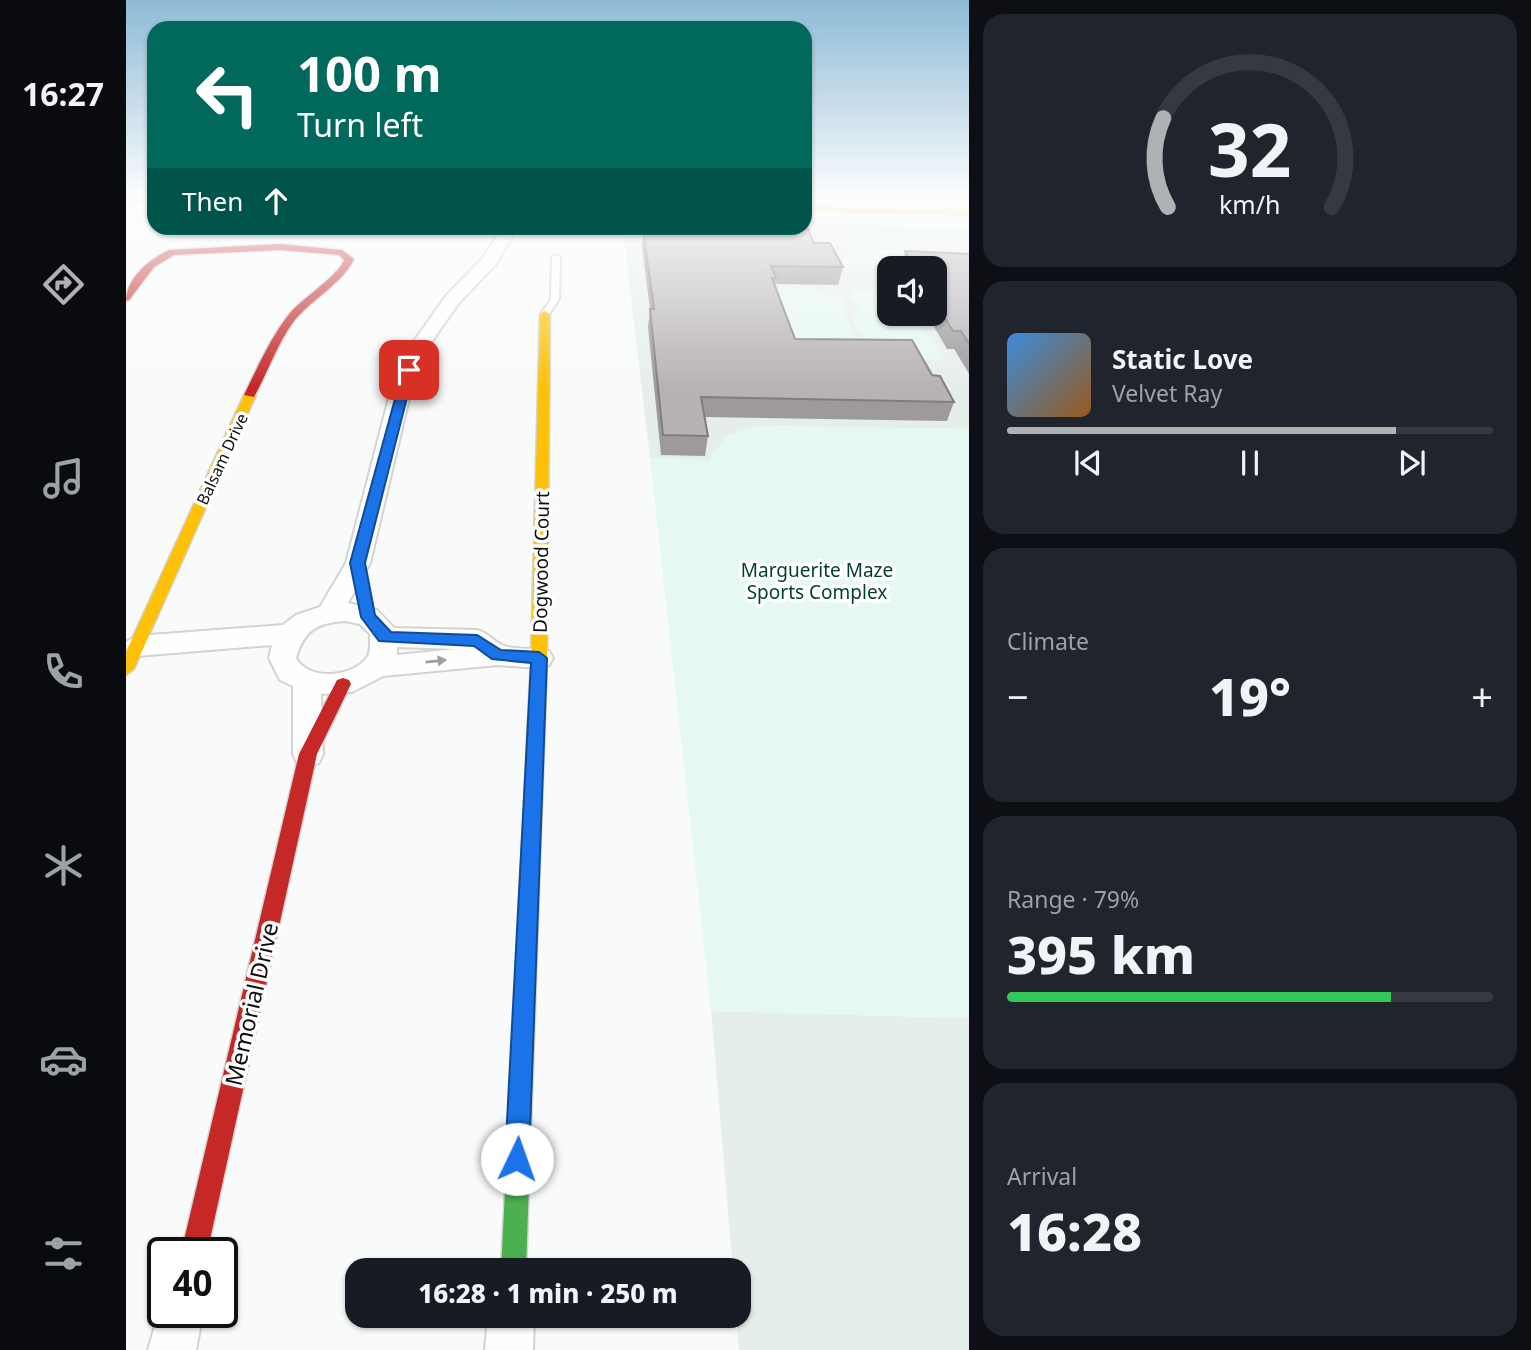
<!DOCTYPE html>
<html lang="en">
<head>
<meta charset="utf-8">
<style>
	:root { --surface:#171b24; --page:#20242c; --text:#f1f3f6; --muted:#9ea1a6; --line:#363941; --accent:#afb1b2 }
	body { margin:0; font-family:"Noto Sans",sans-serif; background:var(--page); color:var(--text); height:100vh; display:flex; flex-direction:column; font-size:26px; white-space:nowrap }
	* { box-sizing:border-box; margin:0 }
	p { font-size:23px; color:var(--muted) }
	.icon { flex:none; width:38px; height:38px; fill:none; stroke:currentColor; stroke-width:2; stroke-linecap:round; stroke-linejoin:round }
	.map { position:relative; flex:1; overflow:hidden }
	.details { display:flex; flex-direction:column; gap:14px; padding:14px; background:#0d0f14; width:562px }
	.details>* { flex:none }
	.hud { position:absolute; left:21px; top:21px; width:665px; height:214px; border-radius:21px; box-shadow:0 2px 5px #0004; background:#00695c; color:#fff; overflow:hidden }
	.controls { position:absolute; left:751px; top:256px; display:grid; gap:14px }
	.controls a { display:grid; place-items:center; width:70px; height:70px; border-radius:14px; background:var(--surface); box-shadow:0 2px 5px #0004; font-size:35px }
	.speed { position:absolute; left:21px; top:1237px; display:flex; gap:14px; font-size:35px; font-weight:700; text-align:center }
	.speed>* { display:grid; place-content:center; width:91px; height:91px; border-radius:50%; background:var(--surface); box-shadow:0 2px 5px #0004; line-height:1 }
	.speed .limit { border:4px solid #111; border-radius:10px; background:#fff; color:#111 }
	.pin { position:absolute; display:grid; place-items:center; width:60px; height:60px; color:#fff; margin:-30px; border-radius:14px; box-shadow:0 4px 10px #0006 }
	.me { position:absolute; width:77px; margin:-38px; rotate:3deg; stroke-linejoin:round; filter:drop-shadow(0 0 5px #0008) }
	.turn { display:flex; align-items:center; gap:24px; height:147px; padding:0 35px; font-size:32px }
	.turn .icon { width:91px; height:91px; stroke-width:2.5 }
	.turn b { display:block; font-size:49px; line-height:60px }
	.then { display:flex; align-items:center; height:66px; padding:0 35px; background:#0003; gap:14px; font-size:26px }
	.big { font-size:52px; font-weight:800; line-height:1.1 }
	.details .tile { flex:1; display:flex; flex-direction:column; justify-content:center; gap:10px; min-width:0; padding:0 24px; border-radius:21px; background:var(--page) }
	.details .dial { align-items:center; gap:0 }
	.dial svg { height:182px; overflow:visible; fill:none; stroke:var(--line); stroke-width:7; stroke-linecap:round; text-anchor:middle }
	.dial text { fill:var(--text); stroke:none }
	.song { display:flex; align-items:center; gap:21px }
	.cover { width:84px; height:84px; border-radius:10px; background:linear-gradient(135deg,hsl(210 70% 55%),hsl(30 70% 35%)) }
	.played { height:7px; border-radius:4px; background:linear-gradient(90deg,var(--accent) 80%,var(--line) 80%) }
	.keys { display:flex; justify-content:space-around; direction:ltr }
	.heat { display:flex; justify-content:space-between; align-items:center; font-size:38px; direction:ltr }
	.charge { height:10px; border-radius:5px; background:linear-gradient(90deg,#34c759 79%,var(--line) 0) }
	.trip { position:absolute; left:219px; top:1258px; width:406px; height:70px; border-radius:21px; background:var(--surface); box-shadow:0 2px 5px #0004; font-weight:800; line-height:70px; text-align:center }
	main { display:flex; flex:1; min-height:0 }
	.tab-bar { display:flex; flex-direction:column; width:126px; justify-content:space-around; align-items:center; background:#090b0e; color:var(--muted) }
	.tab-bar .icon { width:49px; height:49px }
	.tab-bar .on { color:var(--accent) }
	.tab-bar b { font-size:32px; color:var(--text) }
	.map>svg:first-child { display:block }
</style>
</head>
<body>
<main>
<nav class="tab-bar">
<b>16:27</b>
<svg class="icon on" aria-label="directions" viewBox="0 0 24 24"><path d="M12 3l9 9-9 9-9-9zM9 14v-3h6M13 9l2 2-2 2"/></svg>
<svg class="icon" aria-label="music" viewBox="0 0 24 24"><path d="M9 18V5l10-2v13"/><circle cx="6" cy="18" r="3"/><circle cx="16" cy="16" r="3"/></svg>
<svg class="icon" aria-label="phone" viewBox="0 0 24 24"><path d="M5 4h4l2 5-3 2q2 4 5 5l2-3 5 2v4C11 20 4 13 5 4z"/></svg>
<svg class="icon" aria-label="climate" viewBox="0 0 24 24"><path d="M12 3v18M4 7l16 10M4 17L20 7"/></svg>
<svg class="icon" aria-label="car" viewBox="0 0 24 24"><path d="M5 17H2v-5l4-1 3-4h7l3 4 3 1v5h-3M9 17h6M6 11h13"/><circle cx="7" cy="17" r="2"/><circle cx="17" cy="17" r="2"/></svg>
<svg class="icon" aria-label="filters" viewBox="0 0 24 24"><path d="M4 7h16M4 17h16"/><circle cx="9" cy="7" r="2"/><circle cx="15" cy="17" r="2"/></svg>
</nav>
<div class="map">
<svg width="844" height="1350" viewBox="0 0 844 1350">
	<rect width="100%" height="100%" fill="#f9fbfa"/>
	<g fill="#e6eeeb" fill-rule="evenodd">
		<path d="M679,217L843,219V429L631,426L601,436L583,460L524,458L497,228H679ZM763,268H808V313H763Z"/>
		<polygon points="585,1011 843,1018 843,1350 613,1350 610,1316 612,1270 607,1270"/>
	</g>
	<g fill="#e5f8f1">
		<polygon points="717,218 843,220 843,229 721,226"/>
		<polygon points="781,249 808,268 763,268 763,270 759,265 717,264 716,258 732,250"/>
		<polygon points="662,289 683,289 717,298 722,310 717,313 727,333 736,339 735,345 693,346 659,332 647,300"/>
		<path d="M725,290L752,291L763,295V313H794L789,319L797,333L806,337L818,359C792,359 757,367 745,339L735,335L726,316L735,311L726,297Z"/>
		<polygon points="631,426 843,429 843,1018 585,1011 524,458 583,460 601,436"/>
	</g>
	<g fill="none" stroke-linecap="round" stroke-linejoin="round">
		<g stroke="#d2d4d3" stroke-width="4">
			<polygon id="lane" points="430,255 434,257 433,299 422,316 419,317 415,314 425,299 426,257"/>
		</g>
		<g stroke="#d2d4d3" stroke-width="4">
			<g id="street">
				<path d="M376,228H391L370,264L332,304L299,351L285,390L244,563L222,603L251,610L268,628L351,630C362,633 367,641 376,645C388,651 409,647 423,651L427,658L423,665L413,668L372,665L257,676L226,692L195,694L197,754L193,763L182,766L171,763L167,754V686L154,680L143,658L146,645L11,656L1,653L0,642L11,636L157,625L170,615L194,607L220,563L265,390L281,351L320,296L357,258ZM219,621L234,624L244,634C244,641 245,650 242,656C229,677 183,682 170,658C178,630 191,623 219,621ZM271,647L330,649L271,655Z"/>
				<polygon points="37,1298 37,1312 77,1312 70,1350 22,1350"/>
				<polygon points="362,1316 408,1316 407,1350 359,1350"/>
			</g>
		</g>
		<g stroke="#d2d4d3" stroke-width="3">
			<g id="fast">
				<polygon points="0,197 28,198 28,202 0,201"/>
				<polygon points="400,965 407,968 410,975 400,1270 375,1270 390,975 393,968"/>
			</g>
		</g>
		<g stroke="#d2d4d3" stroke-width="3">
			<g id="slow">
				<polygon points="679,207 844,210 844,215 679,211"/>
				<polygon points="419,311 424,314 421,658 410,975 407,982 400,985 393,982 390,975 405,658 414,314"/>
				<polygon points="124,392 130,395 8,669 0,675 0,652 118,395"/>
			</g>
		</g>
		<g stroke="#d2d4d3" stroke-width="3">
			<g id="jam">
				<path d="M154,244L216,250L228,259C219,281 185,300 168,321C151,344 142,372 128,397L118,395C132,367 144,338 164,313C178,297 212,276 218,260L213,255L154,250L48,255L28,267L3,300L0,301C0,279 23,259 43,250Z"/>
				<polygon points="217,678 223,680 225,684 191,754 81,1253 55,1253 173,754 211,680"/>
			</g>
		</g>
		<use href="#lane" fill="#fefefe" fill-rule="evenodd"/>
		<use href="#street" fill="#fefefe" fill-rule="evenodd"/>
		<use href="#fast" fill="#4caf50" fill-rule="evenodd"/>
		<use href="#slow" fill="#ffc107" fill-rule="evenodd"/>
		<use href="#jam" fill="#c62828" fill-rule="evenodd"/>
	</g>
	<g fill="#9d999c">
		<polygon points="522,228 598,228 688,243 717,267 712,285 649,284 669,339 806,375 828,402 821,421 579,417 582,436 579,456 535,455 522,327 524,309 516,247 517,229 523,229"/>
		<polygon points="779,251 844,254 844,375 828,349 821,349 800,313 808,313 808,268 774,268"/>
	</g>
	<g fill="#b7b2b5" stroke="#807d7f" stroke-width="2">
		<polygon points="527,228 682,229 688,243 704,243 717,267 645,266 650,278 646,278 669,339 786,340 806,375 814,376 828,402 575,397 582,436 537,435 524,309 528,309 517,229 527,230"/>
		<polygon points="779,251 844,254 844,345 835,331 827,331 808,300 808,268 789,268"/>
	</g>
	<defs><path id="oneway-solid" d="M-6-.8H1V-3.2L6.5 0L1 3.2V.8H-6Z" transform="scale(1.75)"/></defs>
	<use fill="#9d9e9d" href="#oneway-solid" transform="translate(310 661) rotate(-6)"/>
	<linearGradient id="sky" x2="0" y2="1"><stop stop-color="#8ebad6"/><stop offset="0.51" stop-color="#fcfdfd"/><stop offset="1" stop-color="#fcfdfd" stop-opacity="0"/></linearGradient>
	<rect width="844" height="386" fill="url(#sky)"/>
	<polygon fill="#1a73e8" stroke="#114b97" stroke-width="2" points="283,367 288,370 239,563 249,615 265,632 351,635 375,650 413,652 421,658 403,1159 400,1167 391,1171 383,1167 379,1159 405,663 366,659 348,646 253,641 235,617 224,563 277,370"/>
	<g text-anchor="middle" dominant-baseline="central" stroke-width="7" stroke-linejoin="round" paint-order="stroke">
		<g font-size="16" fill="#0c0d0c" stroke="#fff">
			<text transform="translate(96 459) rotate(-65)">Balsam Drive</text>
		</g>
		<g font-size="19" fill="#0c0d0c" stroke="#fff">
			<text transform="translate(415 562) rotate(-89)">Dogwood Court</text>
		</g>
		<g font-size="19" fill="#013d30" stroke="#fff">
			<text x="691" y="570">Marguerite Maze<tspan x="691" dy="22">Sports Complex</tspan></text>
		</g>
		<g font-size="23" fill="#0c0d0c" stroke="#fff">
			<text transform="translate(125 1004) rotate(-77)">Memorial Drive</text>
		</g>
	</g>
</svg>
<div class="controls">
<a><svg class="icon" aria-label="sound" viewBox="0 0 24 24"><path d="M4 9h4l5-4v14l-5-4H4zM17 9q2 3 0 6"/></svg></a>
</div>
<div class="speed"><div class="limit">40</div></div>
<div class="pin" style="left:283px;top:370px;background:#d93025"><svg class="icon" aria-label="arrive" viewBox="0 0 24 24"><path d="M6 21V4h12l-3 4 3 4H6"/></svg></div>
<svg class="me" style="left:391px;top:1159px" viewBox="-20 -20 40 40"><circle r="19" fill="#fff"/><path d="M0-13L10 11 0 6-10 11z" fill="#1a73e8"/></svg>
<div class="trip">16:28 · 1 min · 250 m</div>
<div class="hud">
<div class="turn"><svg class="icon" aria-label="left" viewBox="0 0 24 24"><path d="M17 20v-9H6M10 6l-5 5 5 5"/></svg><div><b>100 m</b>Turn left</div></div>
<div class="then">Then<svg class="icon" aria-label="ahead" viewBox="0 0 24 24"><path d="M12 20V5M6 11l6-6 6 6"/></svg></div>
</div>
</div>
<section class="details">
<div class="tile dial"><svg viewBox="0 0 100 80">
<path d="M14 69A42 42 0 1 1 86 69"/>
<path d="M14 69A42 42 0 0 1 12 30" stroke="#afb1b2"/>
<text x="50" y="56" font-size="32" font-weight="700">32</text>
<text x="50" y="72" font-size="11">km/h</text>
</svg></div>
<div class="tile">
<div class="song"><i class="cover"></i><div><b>Static Love</b><p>Velvet Ray</p></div></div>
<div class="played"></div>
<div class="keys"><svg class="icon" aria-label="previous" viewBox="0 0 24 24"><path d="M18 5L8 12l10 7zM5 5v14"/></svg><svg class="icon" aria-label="pause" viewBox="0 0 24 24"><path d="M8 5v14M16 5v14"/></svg><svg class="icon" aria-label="next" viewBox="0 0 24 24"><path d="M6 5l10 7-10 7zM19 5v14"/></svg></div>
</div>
<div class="tile"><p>Climate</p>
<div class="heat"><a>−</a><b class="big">19°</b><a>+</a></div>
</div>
<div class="tile"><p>Range · 79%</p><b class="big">395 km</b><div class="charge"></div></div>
<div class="tile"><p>Arrival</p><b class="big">16:28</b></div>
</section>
</main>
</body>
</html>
